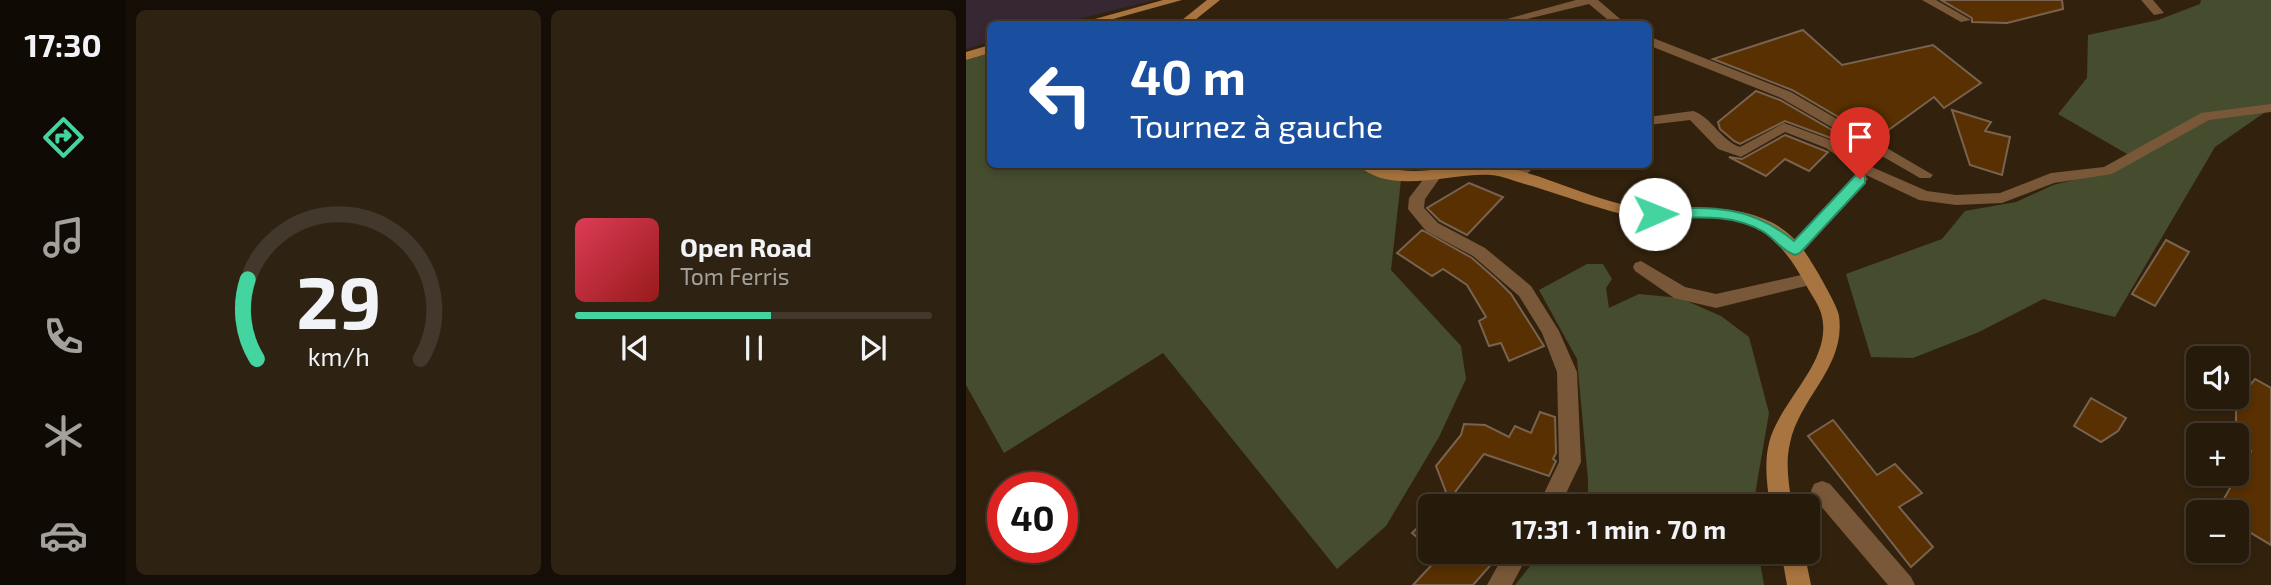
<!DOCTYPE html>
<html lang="fr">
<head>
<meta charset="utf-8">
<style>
	:root { --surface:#261a0a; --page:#2e2313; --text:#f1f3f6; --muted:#a4a19c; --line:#42382b; --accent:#44d49f }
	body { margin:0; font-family:"Exo 2",sans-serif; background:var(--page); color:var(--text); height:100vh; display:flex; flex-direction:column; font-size:26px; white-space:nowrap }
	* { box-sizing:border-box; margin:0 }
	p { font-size:23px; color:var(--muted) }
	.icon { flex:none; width:38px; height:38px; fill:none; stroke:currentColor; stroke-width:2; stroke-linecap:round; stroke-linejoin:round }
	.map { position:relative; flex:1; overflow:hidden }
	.side { display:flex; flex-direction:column; gap:10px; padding:10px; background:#150e06; width:840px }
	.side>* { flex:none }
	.hud { position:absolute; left:21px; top:21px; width:665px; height:147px; border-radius:10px; box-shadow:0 4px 10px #0003,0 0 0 2px var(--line); background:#1a4fa0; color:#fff; overflow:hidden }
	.buttons { position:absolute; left:1220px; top:346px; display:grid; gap:14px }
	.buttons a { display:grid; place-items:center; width:63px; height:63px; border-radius:10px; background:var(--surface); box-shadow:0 4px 10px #0003,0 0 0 2px var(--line); font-size:35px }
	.speed { position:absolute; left:21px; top:472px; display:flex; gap:14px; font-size:35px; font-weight:700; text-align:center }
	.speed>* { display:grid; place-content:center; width:91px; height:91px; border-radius:50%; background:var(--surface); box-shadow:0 4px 10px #0003,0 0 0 2px var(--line); line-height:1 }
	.speed .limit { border:10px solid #d22; background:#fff; color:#111 }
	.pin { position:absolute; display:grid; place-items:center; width:60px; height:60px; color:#fff; margin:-72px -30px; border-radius:50% 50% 50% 0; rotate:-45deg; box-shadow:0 0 7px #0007 }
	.pin .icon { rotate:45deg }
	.me { position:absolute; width:77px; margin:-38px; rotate:89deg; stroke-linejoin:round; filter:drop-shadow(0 0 5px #0008) }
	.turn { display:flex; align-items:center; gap:24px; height:147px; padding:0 28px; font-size:32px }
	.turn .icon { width:91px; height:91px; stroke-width:2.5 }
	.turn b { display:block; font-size:49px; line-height:60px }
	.side .widget { flex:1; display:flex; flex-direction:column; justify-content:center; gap:10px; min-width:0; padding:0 24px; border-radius:10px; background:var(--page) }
	.side .dial { align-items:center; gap:0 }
	.dial svg { height:182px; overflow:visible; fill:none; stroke:var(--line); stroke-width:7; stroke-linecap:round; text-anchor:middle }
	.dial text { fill:var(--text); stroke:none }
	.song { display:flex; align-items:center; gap:21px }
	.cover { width:84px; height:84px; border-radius:10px; background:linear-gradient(135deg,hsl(350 70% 55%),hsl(0 70% 35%)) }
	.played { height:7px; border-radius:4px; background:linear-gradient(90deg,var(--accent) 55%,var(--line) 55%) }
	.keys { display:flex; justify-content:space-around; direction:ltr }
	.side .tiles { flex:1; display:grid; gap:10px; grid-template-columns:repeat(2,1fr) }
	.trip { position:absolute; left:452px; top:494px; width:402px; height:70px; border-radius:10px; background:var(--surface); box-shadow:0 4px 10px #0003,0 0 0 2px var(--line); font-weight:700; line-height:70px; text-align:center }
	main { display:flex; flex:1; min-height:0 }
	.tabs { display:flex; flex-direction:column; width:126px; justify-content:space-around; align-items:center; background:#0f0a04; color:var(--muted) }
	.tabs .icon { width:49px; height:49px }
	.tabs .on { color:var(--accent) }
	.tabs b { font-size:32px; color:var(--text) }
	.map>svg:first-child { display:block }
</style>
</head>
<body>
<main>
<nav class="tabs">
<b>17:30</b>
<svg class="icon on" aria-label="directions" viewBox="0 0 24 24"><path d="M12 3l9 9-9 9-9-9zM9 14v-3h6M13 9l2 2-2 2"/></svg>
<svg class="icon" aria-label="music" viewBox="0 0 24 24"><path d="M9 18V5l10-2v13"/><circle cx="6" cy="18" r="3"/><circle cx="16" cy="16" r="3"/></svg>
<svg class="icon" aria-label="phone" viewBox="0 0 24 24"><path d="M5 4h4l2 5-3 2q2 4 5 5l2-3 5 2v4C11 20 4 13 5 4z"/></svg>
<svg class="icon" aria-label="climate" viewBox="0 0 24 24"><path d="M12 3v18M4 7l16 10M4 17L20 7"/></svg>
<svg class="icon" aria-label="car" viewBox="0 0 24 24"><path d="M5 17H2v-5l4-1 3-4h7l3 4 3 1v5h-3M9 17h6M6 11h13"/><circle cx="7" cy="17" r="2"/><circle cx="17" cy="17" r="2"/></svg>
</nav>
<section class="side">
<div class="tiles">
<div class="widget dial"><svg viewBox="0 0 100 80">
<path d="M14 69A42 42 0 1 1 86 69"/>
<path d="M14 69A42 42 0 0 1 10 34" stroke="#44d49f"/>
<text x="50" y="56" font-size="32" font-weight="700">29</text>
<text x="50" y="72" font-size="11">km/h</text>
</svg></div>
<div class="widget">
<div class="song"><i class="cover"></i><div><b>Open Road</b><p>Tom Ferris</p></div></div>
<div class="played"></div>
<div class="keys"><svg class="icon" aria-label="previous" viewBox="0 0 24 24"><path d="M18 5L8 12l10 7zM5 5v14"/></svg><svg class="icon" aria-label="pause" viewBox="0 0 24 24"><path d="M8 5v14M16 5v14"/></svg><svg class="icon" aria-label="next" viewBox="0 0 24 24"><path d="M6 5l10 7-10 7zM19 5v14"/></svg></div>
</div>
</div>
</section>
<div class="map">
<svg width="1305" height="585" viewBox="0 0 1305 585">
	<rect width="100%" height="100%" fill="#32220d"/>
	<polygon fill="#372732" points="0,0 188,0 93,24 24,24 24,42 0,49"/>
	<g fill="#454d2e">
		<polygon points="1235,0 1305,0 1305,108 1249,147 1149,317 1077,299 1013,332 947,358 905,357 880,274 976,239 999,211 1050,202 1087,185 1148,170 1168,158 1092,114 1121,78 1122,35 1192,20 1234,4"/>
		<polygon points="24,53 24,164 424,165 435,180 425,270 495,346 500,379 473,437 420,526 371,569 197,353 38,453 0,385 0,60"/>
		<polygon points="621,264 637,264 646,279 640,288 643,308 673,294 714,298 755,316 783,337 803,413 787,506 612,506 622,494 622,480 611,359 573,290"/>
		<polygon points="576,551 792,551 798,585 549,585"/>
	</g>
	<g fill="#583002" stroke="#796350" stroke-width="2">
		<polygon points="975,0 1096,0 1097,9 1041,23 1006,22 1006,18"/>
		<polygon points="837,30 876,65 967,45 1015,83 978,108 968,97 910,139 826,90 747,59"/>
		<polygon points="790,91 814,100 878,137 873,141 819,121 774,144 768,141 754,129 752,122"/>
		<polygon points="986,110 1025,122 1019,131 1044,137 1036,175 1004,165"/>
		<polygon points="819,135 862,152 843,171 819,159 800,176 763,157 776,159"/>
		<polygon points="503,183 537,197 501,235 474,221 461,208"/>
		<polygon points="456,230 506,258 531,280 545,294 578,346 543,361 535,343 523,346 513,321 520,317 501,285 477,269 466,276 431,253"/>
		<polygon points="1200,240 1223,252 1189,306 1166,294"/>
		<polygon points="1270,375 1285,384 1289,379 1305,388 1305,545 1270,524 1270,513 1250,513 1285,451 1270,442 1270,407 1254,397 1270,397"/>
		<polygon points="1125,398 1160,418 1152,431 1135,442 1108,426"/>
		<polygon points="574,412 589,417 590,453 587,459 590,461 583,476 518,454 483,500 470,466 495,435 498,424 519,425 543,437 549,426 565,433"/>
		<polygon points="867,420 911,475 929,464 956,493 933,507 967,547 945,567 842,436"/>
		<polygon points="464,516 464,548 446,533"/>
		<polygon points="468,551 537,551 507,585 447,585 474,556"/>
	</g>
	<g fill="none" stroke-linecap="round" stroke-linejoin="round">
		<g fill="#795839" fill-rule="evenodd">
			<polygon points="610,0 632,0 660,24 647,24 623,4 541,24 523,24"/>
			<polygon points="956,0 970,0 1005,20 995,22"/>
			<polygon points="1175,0 1187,0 1198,13 1188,15"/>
			<polygon points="682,36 825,92 967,175 964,178 954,178 815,98 682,45"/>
			<path d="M1305,104V112L1243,120L1146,174L1088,183L1036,203L990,205L953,200L898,174L860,148L819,132L775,157L752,149L724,120L682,125V117L727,111C746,117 754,140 774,147L818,123L870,142L908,168L961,191L990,195L1034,193L1085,173L1138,167L1235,113Z"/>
			<polygon points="555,164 572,164 555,179 545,179 542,176"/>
			<polygon points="894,174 899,176 902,179 899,182 835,254 823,254 821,250 823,246 889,176"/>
			<polygon points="675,261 719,287 750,294 844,273 850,274 853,279 850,284 844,285 750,308 708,298 669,271 667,267 669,263"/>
			<polygon points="856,481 864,484 945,577 949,585 922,585 848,498 845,491 848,484"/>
		</g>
		<g fill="#795839" fill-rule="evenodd">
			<polygon points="468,170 476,175 459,199 458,208 472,223 519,248 565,286 593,331 611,372 615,462 594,506 572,506 593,462 591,372 576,333 553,296 507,256 460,231 442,209 443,198 463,172"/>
			<polygon points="540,551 564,551 546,585 521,585"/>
		</g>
		<g fill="#a8743f" fill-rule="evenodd">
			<polygon points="197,0 216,0 129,24 111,24"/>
			<polygon points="241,0 254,0 224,24 211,24"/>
			<polygon points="24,45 24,53 0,60 0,52"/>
			<path d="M391,164C411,164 428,171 448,171C474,171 502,162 528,165C578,173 626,201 676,208C724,214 759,199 807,223C816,228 829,238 835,247C843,256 872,306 873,316C880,367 834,396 824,443C819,464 823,484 826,506H804C801,484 798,464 803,443C814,399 869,360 855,313C852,303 844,293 840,285C819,246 794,218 746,217C722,217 697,223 672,218C636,210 601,197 566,186C553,183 538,176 525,175C486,172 423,197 391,164Z"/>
			<polygon points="815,551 838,551 845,585 821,585"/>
		</g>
	</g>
	<path fill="#44d49f" stroke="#2c8a67" stroke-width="2" d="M894,175L899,176V183L834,253L829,255C816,251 809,239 798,232C765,212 725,218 689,219L682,214L689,209C744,207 783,204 828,241L889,176Z"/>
</svg>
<div class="buttons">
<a><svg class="icon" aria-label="sound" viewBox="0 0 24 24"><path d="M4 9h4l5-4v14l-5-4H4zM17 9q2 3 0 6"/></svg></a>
<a>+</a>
<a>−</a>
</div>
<div class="speed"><div class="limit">40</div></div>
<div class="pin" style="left:894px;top:179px;background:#d93025"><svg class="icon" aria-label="arrive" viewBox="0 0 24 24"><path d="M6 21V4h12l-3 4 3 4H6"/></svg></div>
<svg class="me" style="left:689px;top:214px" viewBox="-20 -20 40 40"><circle r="19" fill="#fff"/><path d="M0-13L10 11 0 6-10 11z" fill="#44d49f"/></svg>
<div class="trip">17:31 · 1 min · 70 m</div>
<div class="hud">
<div class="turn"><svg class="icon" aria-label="left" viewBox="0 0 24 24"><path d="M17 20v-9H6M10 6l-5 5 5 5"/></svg><div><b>40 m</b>Tournez à gauche</div></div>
</div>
</div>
</main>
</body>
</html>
